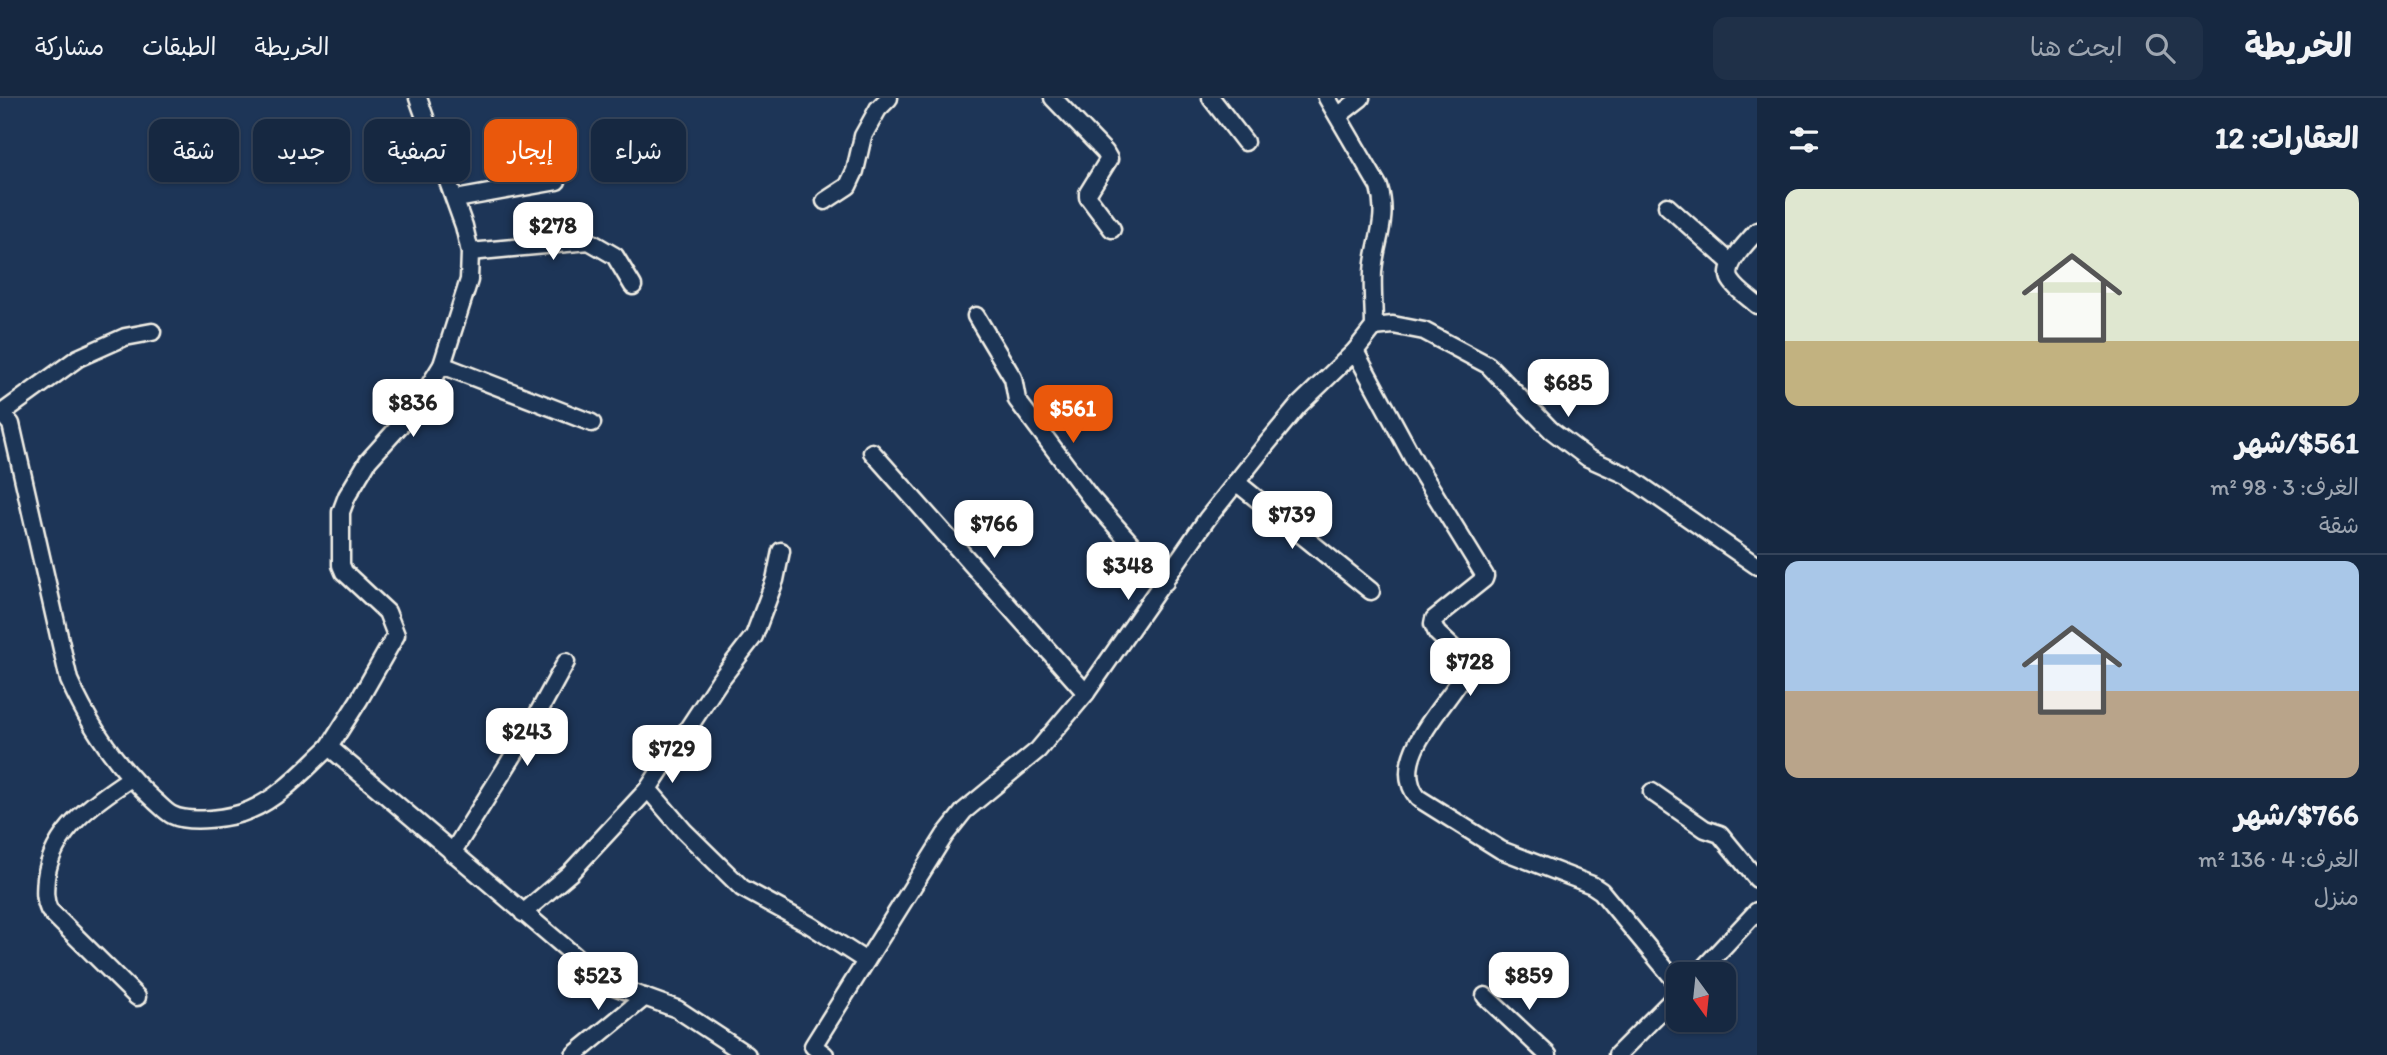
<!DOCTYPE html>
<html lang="ar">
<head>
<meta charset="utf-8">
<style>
  :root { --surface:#162841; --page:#1f3048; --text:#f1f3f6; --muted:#9ea6b1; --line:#35445a; --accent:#ea580c }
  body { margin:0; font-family:Itim,"Playpen Sans Arabic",sans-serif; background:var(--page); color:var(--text); direction:rtl; height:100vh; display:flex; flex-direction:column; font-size:26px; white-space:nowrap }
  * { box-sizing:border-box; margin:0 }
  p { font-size:23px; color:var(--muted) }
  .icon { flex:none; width:38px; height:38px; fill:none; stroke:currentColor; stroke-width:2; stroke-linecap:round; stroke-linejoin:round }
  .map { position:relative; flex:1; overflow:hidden; direction:ltr }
  .side { display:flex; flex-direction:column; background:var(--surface); width:630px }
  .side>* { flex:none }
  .banner { position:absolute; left:21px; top:21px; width:665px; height:63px; direction:rtl; display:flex; gap:14px }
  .needle { width:46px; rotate:165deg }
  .tools { position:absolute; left:1666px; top:864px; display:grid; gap:14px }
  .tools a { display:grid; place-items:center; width:70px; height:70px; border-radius:14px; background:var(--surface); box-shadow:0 2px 5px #0004,0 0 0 2px var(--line); font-size:35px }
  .price { position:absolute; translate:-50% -60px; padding:0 16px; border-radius:14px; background:#fff; color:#222; font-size:23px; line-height:46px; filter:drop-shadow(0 2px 4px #0008) }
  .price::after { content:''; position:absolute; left:50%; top:42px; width:21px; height:16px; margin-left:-10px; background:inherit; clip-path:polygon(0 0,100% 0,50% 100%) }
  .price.active { background:var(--accent); color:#fff }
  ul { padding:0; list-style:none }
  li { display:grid; align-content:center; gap:14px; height:371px; padding:0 28px }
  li+li { border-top:2px solid var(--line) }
  li span { display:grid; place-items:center; height:217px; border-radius:14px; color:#555 }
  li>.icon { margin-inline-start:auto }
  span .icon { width:126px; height:126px; fill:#fffc; stroke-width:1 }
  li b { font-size:30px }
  h2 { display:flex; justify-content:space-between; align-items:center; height:84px; padding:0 28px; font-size:30px }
  .pill { padding:0 24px; border-radius:14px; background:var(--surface); box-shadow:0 2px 5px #0004,0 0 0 2px var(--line); font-size:24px; line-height:63px }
  .pill.active { background:var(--accent); color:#fff }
  header { display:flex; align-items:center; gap:42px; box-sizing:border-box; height:98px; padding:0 35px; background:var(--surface); border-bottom:2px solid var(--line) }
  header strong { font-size:33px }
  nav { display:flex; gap:38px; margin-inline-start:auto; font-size:24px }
  .search { width:490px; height:63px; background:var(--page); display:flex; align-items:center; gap:18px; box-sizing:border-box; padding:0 24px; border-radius:14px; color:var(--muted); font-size:26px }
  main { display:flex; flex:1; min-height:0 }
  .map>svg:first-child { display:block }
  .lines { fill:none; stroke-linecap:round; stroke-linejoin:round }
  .minor-casing { stroke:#f4f1e8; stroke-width:21 }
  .minor { stroke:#1d3557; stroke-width:16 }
</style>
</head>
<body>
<header>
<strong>الخريطة</strong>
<div class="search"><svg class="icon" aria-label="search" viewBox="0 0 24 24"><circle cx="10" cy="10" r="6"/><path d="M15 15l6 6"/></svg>ابحث هنا</div>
<nav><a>الخريطة</a><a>الطبقات</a><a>مشاركة</a></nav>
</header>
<main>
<section class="side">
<h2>العقارات: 12<svg class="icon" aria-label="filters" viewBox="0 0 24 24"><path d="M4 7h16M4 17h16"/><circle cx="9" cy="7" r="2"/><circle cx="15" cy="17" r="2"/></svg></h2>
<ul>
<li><span style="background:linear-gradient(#dfe7d0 70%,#c2b280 0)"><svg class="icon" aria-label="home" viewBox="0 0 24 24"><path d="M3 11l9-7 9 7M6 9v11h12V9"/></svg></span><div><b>$561/شهر</b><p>الغرف: 3 · 98 m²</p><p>شقة</p></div></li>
<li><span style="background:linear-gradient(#a9c7e8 60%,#b9a48a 0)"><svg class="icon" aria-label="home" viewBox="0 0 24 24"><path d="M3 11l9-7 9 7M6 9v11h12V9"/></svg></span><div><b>$766/شهر</b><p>الغرف: 4 · 136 m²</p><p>منزل</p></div></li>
</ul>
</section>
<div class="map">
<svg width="1757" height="957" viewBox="0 0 1757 957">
  <rect width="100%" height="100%" fill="#1d3557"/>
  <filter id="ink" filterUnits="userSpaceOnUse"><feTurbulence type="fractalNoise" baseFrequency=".0143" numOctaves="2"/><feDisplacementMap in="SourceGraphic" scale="14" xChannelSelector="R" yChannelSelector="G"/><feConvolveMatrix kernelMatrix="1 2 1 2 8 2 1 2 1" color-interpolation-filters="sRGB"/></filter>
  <g filter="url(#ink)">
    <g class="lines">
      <g class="minor-casing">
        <g id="minor">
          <polyline points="1053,0 1105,54 1109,61 1088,95 1088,99 1112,131"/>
          <polyline points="1211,0 1245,44"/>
          <polyline points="1338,18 1361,0"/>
          <polyline points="456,101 557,83"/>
          <polyline points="825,103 848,88 855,73 863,38 878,11 889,0"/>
          <polyline points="1667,108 1731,165"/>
          <path d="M1757,133C1748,144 1720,169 1732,184C1738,193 1749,200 1757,207"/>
          <polyline points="470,154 589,143 615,158 633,188"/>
          <polyline points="976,218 1013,280 1017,302 1090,399 1165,484"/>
          <polyline points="1374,229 1393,227 1424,233 1488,267 1551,332 1588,360 1626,377 1757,468"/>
          <path d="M1355,253L1415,364L1485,478L1484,481L1434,521L1433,526L1437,535L1467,563L1469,568C1452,603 1385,660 1418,700L1501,752L1592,787L1601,793L1678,886"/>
          <polyline points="442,267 592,325"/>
          <path d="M0,314L11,326L69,582C89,627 118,670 155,703C160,707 166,714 172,717C190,726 232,720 250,712C281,699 305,671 329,649L608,886L677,911L747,957"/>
          <polyline points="2,315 78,260 125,239 152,234"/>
          <polyline points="872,354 1086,595"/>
          <polyline points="1236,384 1371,493"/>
          <polyline points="781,453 775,482 754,538 720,582 648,691 684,733 742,790 810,827 866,863"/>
          <polyline points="329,649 359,602 396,537 387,514 344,474 341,467 341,414 347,398 368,363 414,312 442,267 469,182 470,154 464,128 418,0"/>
          <path d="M131,680C94,704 52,733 46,780C45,792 44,801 49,812L137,899"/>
          <polyline points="1652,694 1705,731 1720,736 1757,781"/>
          <polyline points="452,755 525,639 566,564"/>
          <polyline points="523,815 570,775 648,691"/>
          <polyline points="1697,877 1757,813"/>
          <polyline points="1485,898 1548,957"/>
          <polyline points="574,957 645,899"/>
          <path d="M825,957L813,948L945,737L964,713L1038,652L1086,595L1207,421L1265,348L1298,308L1355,253L1374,229C1374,211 1372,192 1373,174C1375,143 1389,122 1379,89L1327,0"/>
          <polyline points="1617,957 1678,896"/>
        </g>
      </g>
      <use href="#minor" class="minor"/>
    </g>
  </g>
</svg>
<div class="tools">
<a><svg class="needle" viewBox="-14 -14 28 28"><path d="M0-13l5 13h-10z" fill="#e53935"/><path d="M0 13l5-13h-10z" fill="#9ea6b1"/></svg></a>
</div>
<b class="price" style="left:553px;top:164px">$278</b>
<b class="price" style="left:1568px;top:321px">$685</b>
<b class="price" style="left:413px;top:341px">$836</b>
<b class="price active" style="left:1073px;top:347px">$561</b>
<b class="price" style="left:1292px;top:453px">$739</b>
<b class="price" style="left:994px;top:462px">$766</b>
<b class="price" style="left:1128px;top:504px">$348</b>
<b class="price" style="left:1470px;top:600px">$728</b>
<b class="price" style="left:527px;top:670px">$243</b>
<b class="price" style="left:672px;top:687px">$729</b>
<b class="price" style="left:598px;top:914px">$523</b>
<b class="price" style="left:1529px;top:914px">$859</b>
<div class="banner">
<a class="pill">شراء</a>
<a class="pill active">إيجار</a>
<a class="pill">تصفية</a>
<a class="pill">جديد</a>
<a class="pill">شقة</a>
</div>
</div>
</main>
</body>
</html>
